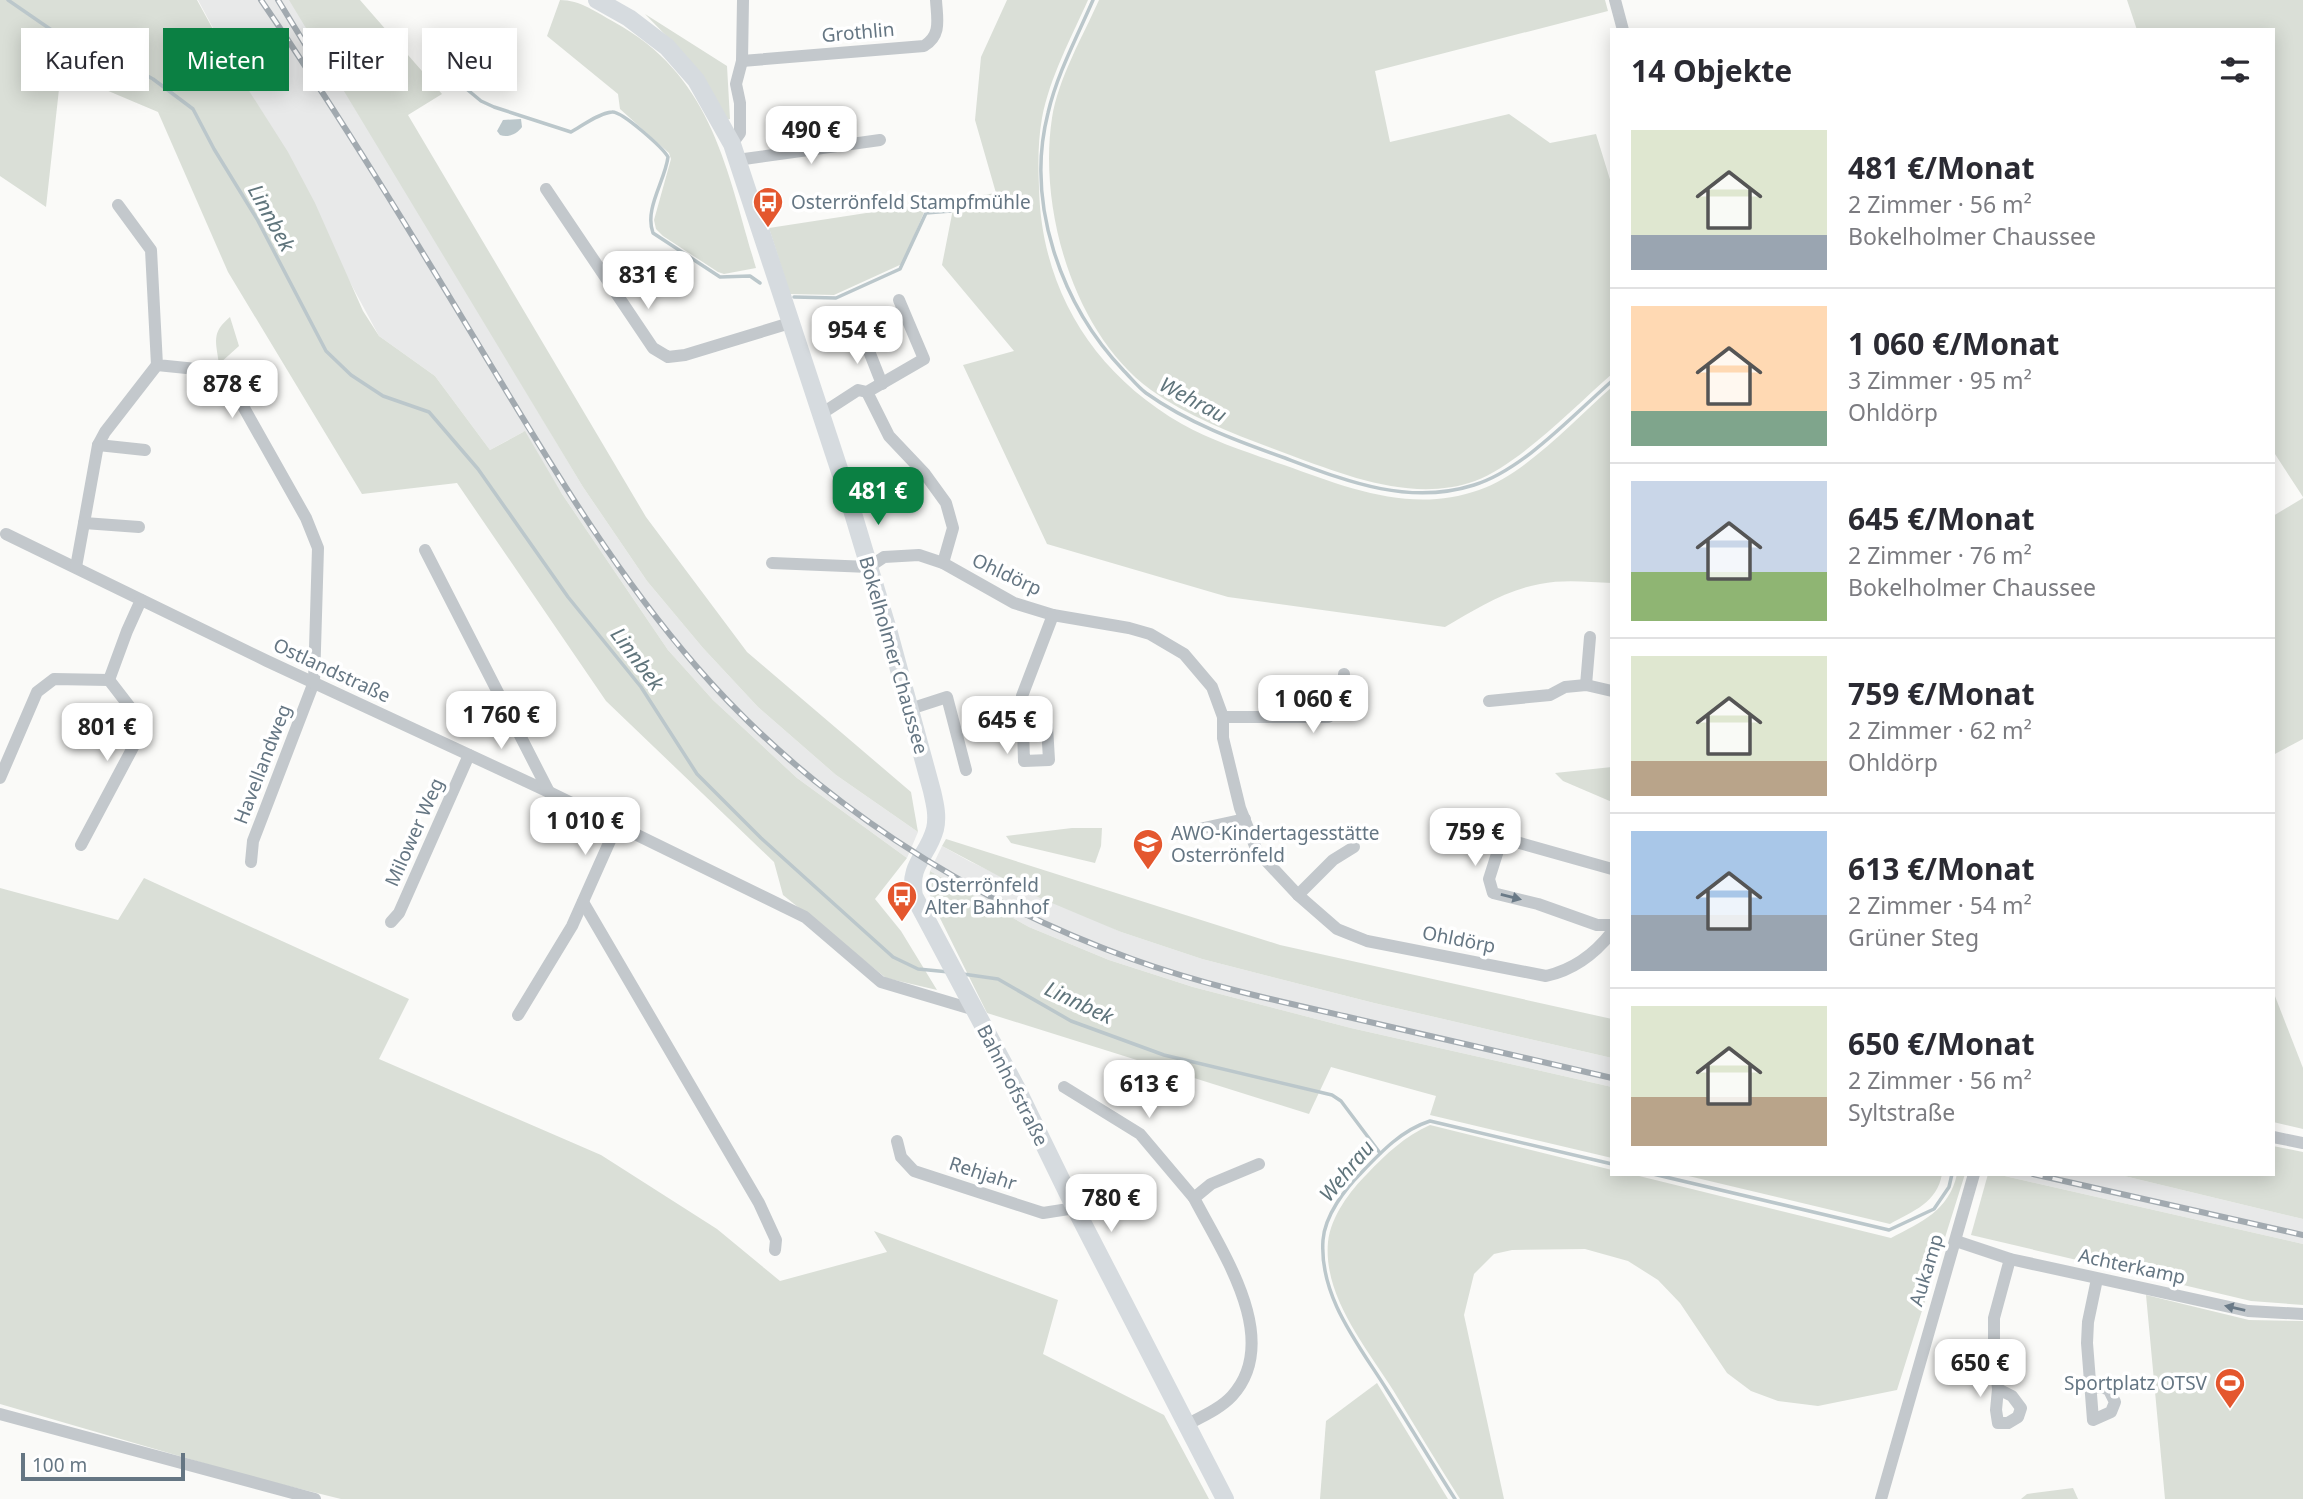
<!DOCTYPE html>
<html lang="de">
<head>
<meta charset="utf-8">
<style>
  :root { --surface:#fff; --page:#f2f2f3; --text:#2b2b33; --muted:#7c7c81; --line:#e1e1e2; --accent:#0b8043 }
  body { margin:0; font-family:"Noto Sans",sans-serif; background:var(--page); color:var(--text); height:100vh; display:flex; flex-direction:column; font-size:26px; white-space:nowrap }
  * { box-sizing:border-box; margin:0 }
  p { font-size:23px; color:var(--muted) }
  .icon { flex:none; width:38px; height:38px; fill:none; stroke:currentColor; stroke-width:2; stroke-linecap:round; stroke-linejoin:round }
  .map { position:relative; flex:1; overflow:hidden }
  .sheet { position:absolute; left:1610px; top:28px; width:665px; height:1148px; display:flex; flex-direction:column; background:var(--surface); border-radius:0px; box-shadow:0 4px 18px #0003 }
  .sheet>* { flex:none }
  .guide { position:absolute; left:21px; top:28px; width:665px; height:63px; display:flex; gap:14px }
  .scale { position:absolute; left:21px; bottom:18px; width:164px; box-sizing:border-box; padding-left:7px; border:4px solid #657683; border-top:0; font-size:19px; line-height:24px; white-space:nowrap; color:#657683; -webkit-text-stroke:5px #fff; paint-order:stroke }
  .price { position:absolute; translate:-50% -60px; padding:0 16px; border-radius:14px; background:#fff; color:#222; font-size:23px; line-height:46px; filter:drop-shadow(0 2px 4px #0008) }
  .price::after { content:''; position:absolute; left:50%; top:42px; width:21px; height:16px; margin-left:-10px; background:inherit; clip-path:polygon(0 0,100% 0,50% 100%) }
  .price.on { background:var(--accent); color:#fff }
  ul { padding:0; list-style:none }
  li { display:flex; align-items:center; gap:21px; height:175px; padding:0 21px }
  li+li { border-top:2px solid var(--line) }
  li span { display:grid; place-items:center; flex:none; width:196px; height:140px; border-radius:0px; color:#555 }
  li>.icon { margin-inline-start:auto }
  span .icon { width:84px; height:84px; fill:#fffc; stroke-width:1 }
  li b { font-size:30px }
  h2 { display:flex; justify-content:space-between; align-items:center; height:84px; padding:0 21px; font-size:30px }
  .tag { padding:0 24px; border-radius:0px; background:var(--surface); box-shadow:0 4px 18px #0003; font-size:24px; line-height:63px }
  .tag.on { background:var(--accent); color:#fff }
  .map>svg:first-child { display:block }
  .built { fill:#e8e9e9 }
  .green { fill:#dadfd7 }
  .water { fill:#bbc7cb }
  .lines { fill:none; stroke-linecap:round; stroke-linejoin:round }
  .stream { stroke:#bbc7cb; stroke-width:3.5 }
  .street { stroke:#c3c8cc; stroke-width:12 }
  .secondary { stroke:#d6dbdf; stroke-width:18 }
  .rail-casing { stroke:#a2aab0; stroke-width:6 }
  .rail { stroke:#fff; stroke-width:3.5; stroke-dasharray:10; stroke-linecap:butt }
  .oneway { fill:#6a7a87 }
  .labels { text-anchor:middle; stroke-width:7; stroke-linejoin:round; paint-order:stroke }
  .street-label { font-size:19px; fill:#657683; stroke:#fff }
  .poi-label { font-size:19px; fill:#657683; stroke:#fff; text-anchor:start }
  .water-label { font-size:21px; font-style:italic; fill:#60757c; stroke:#fff }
</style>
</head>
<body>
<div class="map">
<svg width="2303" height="1499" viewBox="0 0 2303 1499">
  <rect width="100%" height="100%" fill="#fafaf8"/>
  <g class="built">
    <polygon points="198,0 292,0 583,487 647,581 703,648 758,707 836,775 918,832 907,858 797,778 713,700 668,650 562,494 523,432 490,450 435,376 379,336"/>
    <polygon points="942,846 969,861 1121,932 1202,959 1374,1003 1612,1058 1612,1087 1351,1028 1193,987 1109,960 1029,927 930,871"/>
    <polygon points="1996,1174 2116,1174 2303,1219 2303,1244"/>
  </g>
  <g class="green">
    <polygon points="0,0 197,0 232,64 288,152 315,203 363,311 379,336 435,376 490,450 525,431 562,494 668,650 713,700 797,778 907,858 875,899 901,931 937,990 886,978 783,895 774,862 606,701 457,483 362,494 228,272 158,112 61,71 46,207 0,176"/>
    <polygon points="289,0 360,0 442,94 408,115 646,517 747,652 911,792 918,832 836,775 758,707 703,648 647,581 583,487"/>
    <path d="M560,0C580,0 596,12 614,22C713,76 726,169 756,268L724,274L718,272L663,236L656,229L654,220L671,159L669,153L620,109L618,94L547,36Z"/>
    <path d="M1007,0H1088C1071,38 1050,77 1042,118C1038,140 1038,164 1039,187C1041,289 1093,373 1182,424C1214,442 1250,453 1284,465C1348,488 1412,514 1479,490C1527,473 1573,421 1612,387V583C1588,582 1564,579 1540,584C1506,590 1474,610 1445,627L1228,597L1047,544L963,365L1014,351L942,265L953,209L925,210L902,264L834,295L790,294L769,228L996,193L975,120L981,57Z"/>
    <path d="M1099,0H1605L1608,11L1375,71L1390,142L1509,114L1550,143L1596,134L1612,186V374C1574,407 1521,463 1475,481C1414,503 1347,476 1290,455C1242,437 1193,420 1151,390C1074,334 1038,209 1052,118C1058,79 1083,36 1099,0Z"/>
    <polygon points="2127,0 2303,0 2303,497 2273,451 2273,30 2137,30"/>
    <polygon points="645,14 727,66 730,119 726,120 687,57"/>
    <path d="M230,317L239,346L219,364C216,341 211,333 230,317Z"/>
    <polygon points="2303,498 2303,739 2273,755 2273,516"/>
    <polygon points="1612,767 1612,802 1563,781 1555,773"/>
    <polygon points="1072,828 1102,828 1101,846 1095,863 1011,843 1006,836"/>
    <polygon points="946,839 1280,945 1612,1019 1612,1058 1374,1003 1202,959 1121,932 1040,898 942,846"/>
    <polygon points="930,871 1029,927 1109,960 1193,987 1351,1028 1612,1087 1612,1158 1430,1115 1436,1096 1331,1067 1309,1114 987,1013 932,902 928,887"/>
    <polygon points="144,878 409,999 379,1059 601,1155 717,1229 780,1281 887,1252 874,1231 1058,1300 1043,1354 1164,1415 1209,1499 341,1499 248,1476 0,1404 0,888 118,920"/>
    <polygon points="2273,991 2303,1068 2303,1129 2273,1122"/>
    <path d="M1430,1125L1612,1170V1174H1631L1891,1238C1921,1222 1949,1211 1957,1174H1965L1897,1390L1818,1406L1778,1401L1751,1391L1727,1373L1680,1303L1658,1280L1628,1261L1585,1249L1512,1250L1494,1254L1474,1274L1464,1315L1504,1499H1460C1437,1463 1415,1426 1393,1390C1366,1347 1323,1296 1328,1242C1331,1216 1350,1191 1367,1174C1386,1154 1405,1136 1430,1125Z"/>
    <polygon points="2273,1146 2303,1152 2303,1219 2116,1174 2273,1174"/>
    <path d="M1680,1174H1942C1937,1203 1913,1211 1890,1224Z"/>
    <polygon points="1988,1174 1996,1174 2303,1244 2303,1305 2251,1301 1971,1235"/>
    <polygon points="2146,1295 2249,1320 2303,1321 2303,1499 2165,1499"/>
    <polygon points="1377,1383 1448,1499 1320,1499 1326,1421"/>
    <polygon points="2073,1488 2078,1499 2021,1499 2027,1494"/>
  </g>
  <path class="water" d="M521,119L522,127C517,134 508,138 500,135L497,131L503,120Z"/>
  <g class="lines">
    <g class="stream">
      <polyline points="8,0 53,31 103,51 153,79 193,109 214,149 257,219 326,351 351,375 383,396 429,412 478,469 568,597 641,687 697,774 761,838 893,957 918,969 949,972"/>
      <path d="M1093,0C1077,37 1057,74 1048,113C1025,203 1061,305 1124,371C1131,378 1138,387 1146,393C1188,423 1237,441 1285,458C1346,481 1408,506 1474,485C1523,470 1573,415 1612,381"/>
      <path d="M451,76L481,101L494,107L571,132C582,126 599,113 612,112C622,111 663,148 668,157C665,181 644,209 653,233L720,277L750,276L760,283"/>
      <polyline points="794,297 836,298 900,269 926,213 951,211"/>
      <polyline points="963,974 998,979 1071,1021 1164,1055 1332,1095 1341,1101 1380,1153"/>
      <polyline points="1653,1174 1889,1230 1934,1209 1949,1187 1952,1174"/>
      <path d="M1455,1499C1432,1463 1410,1426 1387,1390C1359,1345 1319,1297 1323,1240C1325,1215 1345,1189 1362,1172C1382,1151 1402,1130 1430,1121L1612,1164"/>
    </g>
    <g class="street">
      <polyline points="1615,0 1623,30"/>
      <path d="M742,61L924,46C942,35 937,19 936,0"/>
      <polyline points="732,144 740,133 740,103 736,84 742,61 743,0"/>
      <polyline points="737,160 880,140"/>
      <polyline points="546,189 653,348 668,357 685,355 790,323"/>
      <polyline points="118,205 151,250 157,365 216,371 239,399 306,518 318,548 314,682 253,841 251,862"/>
      <polyline points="863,336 882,384"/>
      <polyline points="867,392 889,436 925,474 946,503 953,528 943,563"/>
      <polyline points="821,414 858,390 867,392 924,359 899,300"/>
      <polyline points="98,445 84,523 139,527"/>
      <polyline points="145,450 98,445 105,432 157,365"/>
      <polyline points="6,534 267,661 549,792 805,917 881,982 975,1010"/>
      <polyline points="425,550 549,792"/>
      <path d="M772,563L869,567L884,557L919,555L943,563L1014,603L1053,615L1129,628L1150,634L1184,654L1212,687L1223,717V738L1240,808L1257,851L1298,895L1337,929L1367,941L1546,976C1573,970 1594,955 1612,932"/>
      <polyline points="76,567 84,523"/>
      <polyline points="1586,685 1590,637"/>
      <polyline points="1489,701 1550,695 1565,687 1586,685 1612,691"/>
      <polyline points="910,709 947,697 966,770"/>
      <polyline points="1223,717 1328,717 1342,707 1344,674"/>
      <polyline points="1021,726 1047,726 1049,760 1024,761 1022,696 1053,615"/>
      <polyline points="0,778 37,692 54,679 109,680 127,631 141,600"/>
      <polyline points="1176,834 1245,819"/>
      <polyline points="81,845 139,736 136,715 109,680"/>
      <polyline points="1612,869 1502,838 1489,879 1493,893 1538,904 1597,925 1612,925"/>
      <polyline points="1298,895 1333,860 1354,847"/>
      <polyline points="583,902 759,1203 776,1240 775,1250"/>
      <polyline points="391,922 399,913 469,755"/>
      <polyline points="518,1015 572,926 617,825"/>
      <polyline points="1064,1087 1140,1134 1194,1198"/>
      <polyline points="2273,1137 2303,1143"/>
      <polyline points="897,1141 901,1157 914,1171 1043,1213 1075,1208"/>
      <polyline points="1956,1241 2010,1259 2248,1311 2303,1314"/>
      <polyline points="2090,1388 2102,1387 2109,1390 2115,1402 2111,1412 2093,1420 2087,1343 2088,1322 2097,1279"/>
      <polyline points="1998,1389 2012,1396 2021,1408 2018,1417 2008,1423 1998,1423 1996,1410 1998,1389 1994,1351 1994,1318 2010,1259"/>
      <polyline points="0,1414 315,1499"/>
      <path d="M1186,1425C1201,1417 1220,1409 1232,1396C1283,1340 1222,1252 1194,1198L1211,1184L1259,1164"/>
      <polyline points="1881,1499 1974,1174"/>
    </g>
    <path class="secondary" d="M597,0L629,18L667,47L696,80L732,144L846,490L889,633L932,791C935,804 938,816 935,829C928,856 908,864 914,896L1017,1089L1075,1208L1225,1499"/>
    <g class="rail-casing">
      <g id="rail">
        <path d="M261,0C342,119 416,241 490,364C553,468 616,574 696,666C811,799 968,900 1132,959C1201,984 1273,1000 1344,1016C1433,1037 1523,1057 1612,1078"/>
        <polyline points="278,0 314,59"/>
        <polyline points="2033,1174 2303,1235"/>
      </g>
    </g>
    <use href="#rail" class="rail"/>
  </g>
  <defs><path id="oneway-solid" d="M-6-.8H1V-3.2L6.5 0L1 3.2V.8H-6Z" transform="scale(1.75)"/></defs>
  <g class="oneway">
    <use href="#oneway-solid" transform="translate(1511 897) rotate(14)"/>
    <use href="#oneway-solid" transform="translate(2235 1308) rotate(-167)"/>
  </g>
  <defs>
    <g id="bus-pin" transform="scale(1.575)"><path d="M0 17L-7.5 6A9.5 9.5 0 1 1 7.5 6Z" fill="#e4572e" stroke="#fff"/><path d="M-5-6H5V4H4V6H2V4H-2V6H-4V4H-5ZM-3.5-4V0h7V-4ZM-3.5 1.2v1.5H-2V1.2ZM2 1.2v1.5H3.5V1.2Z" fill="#fff"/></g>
    <g id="school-pin" transform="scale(1.575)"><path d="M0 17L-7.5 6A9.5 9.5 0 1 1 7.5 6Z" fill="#e4572e" stroke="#fff"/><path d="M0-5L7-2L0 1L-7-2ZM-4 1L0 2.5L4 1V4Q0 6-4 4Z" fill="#fff"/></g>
    <g id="stadium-pin" transform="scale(1.575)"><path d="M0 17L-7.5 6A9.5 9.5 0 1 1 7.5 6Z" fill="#e4572e" stroke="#fff"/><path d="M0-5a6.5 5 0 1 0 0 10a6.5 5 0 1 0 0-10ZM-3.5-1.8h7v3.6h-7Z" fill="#fff"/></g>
  </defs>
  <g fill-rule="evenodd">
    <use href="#bus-pin" x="768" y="202"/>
    <use href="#school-pin" x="1148" y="844"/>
    <use href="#bus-pin" x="902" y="896"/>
    <use href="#stadium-pin" x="2230" y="1383"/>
  </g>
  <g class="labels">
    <g class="street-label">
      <text transform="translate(858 32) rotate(-5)" y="7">Grothlin</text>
      <text transform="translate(1007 574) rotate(25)" y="7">Ohldörp</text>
      <text transform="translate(894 655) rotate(74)" y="7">Bokelholmer Chaussee</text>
      <text transform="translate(332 670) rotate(25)" y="7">Ostlandstraße</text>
      <text transform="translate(262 764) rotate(-69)" y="7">Havellandweg</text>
      <text transform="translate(414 832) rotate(-66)" y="7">Milower Weg</text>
      <text transform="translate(1459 939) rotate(11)" y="7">Ohldörp</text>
      <text transform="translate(1013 1085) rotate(63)" y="7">Bahnhofstraße</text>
      <text transform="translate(983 1173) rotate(18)" y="7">Rehjahr</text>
      <text transform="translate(2132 1266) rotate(12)" y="7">Achterkamp</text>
      <text transform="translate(1926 1270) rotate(-73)" y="7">Aukamp</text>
    </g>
    <g class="poi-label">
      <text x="791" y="209">Osterrönfeld Stampfmühle</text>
      <text x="1171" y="840">AWO-Kindertagesstätte<tspan x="1171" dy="22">Osterrönfeld</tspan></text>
      <text x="925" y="892">Osterrönfeld<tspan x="925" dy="22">Alter Bahnhof</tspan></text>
      <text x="2207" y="1390" text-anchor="end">Sportplatz OTSV</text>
    </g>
    <g class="water-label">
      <text transform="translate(271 218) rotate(61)" y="7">Linnbek</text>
      <text transform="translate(1193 400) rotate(28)" y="7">Wehrau</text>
      <text transform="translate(637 659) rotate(53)" y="7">Linnbek</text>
      <text transform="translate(1079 1003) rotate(25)" y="7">Linnbek</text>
      <text transform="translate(1347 1171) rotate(-50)" y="7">Wehrau</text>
    </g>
  </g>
</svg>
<div class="scale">100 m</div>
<b class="price" style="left:811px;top:166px">490 €</b>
<b class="price" style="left:648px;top:311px">831 €</b>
<b class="price" style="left:857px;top:366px">954 €</b>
<b class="price" style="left:232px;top:420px">878 €</b>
<b class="price on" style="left:878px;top:527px">481 €</b>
<b class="price" style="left:1313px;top:735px">1 060 €</b>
<b class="price" style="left:501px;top:751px">1 760 €</b>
<b class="price" style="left:1007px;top:756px">645 €</b>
<b class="price" style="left:107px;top:763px">801 €</b>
<b class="price" style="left:585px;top:857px">1 010 €</b>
<b class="price" style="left:1475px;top:868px">759 €</b>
<b class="price" style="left:1149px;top:1120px">613 €</b>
<b class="price" style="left:1111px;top:1234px">780 €</b>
<b class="price" style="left:1980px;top:1399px">650 €</b>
<div class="guide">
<a class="tag">Kaufen</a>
<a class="tag on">Mieten</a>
<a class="tag">Filter</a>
<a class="tag">Neu</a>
</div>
<section class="sheet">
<h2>14 Objekte<svg class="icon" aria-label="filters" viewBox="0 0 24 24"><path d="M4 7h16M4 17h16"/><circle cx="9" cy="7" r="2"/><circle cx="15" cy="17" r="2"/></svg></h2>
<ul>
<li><span style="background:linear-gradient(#dfe7d0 75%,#9aa5b1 0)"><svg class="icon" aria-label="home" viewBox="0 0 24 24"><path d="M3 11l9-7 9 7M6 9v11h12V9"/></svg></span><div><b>481 €/Monat</b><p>2 Zimmer · 56 m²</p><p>Bokelholmer Chaussee</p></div></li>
<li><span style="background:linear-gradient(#ffd9b3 75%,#7fa58c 0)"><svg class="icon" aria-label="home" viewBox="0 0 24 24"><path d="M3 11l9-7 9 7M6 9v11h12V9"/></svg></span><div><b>1 060 €/Monat</b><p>3 Zimmer · 95 m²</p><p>Ohldörp</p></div></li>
<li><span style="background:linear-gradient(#c9d6e8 65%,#8fb573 0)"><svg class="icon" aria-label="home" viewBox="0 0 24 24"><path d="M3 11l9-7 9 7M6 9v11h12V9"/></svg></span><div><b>645 €/Monat</b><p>2 Zimmer · 76 m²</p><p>Bokelholmer Chaussee</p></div></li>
<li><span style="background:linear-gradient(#dfe7d0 75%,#b9a48a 0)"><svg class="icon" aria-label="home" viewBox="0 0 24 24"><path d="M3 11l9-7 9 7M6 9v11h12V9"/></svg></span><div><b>759 €/Monat</b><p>2 Zimmer · 62 m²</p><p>Ohldörp</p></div></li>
<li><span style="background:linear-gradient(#a9c7e8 60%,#9aa5b1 0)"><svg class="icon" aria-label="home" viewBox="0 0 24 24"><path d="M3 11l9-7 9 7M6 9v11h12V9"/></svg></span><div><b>613 €/Monat</b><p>2 Zimmer · 54 m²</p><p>Grüner Steg</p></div></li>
<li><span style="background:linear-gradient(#dfe7d0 65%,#b9a48a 0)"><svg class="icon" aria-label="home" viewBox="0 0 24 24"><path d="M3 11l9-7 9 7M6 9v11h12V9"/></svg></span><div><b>650 €/Monat</b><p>2 Zimmer · 56 m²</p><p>Syltstraße</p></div></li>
</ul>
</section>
</div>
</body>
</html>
